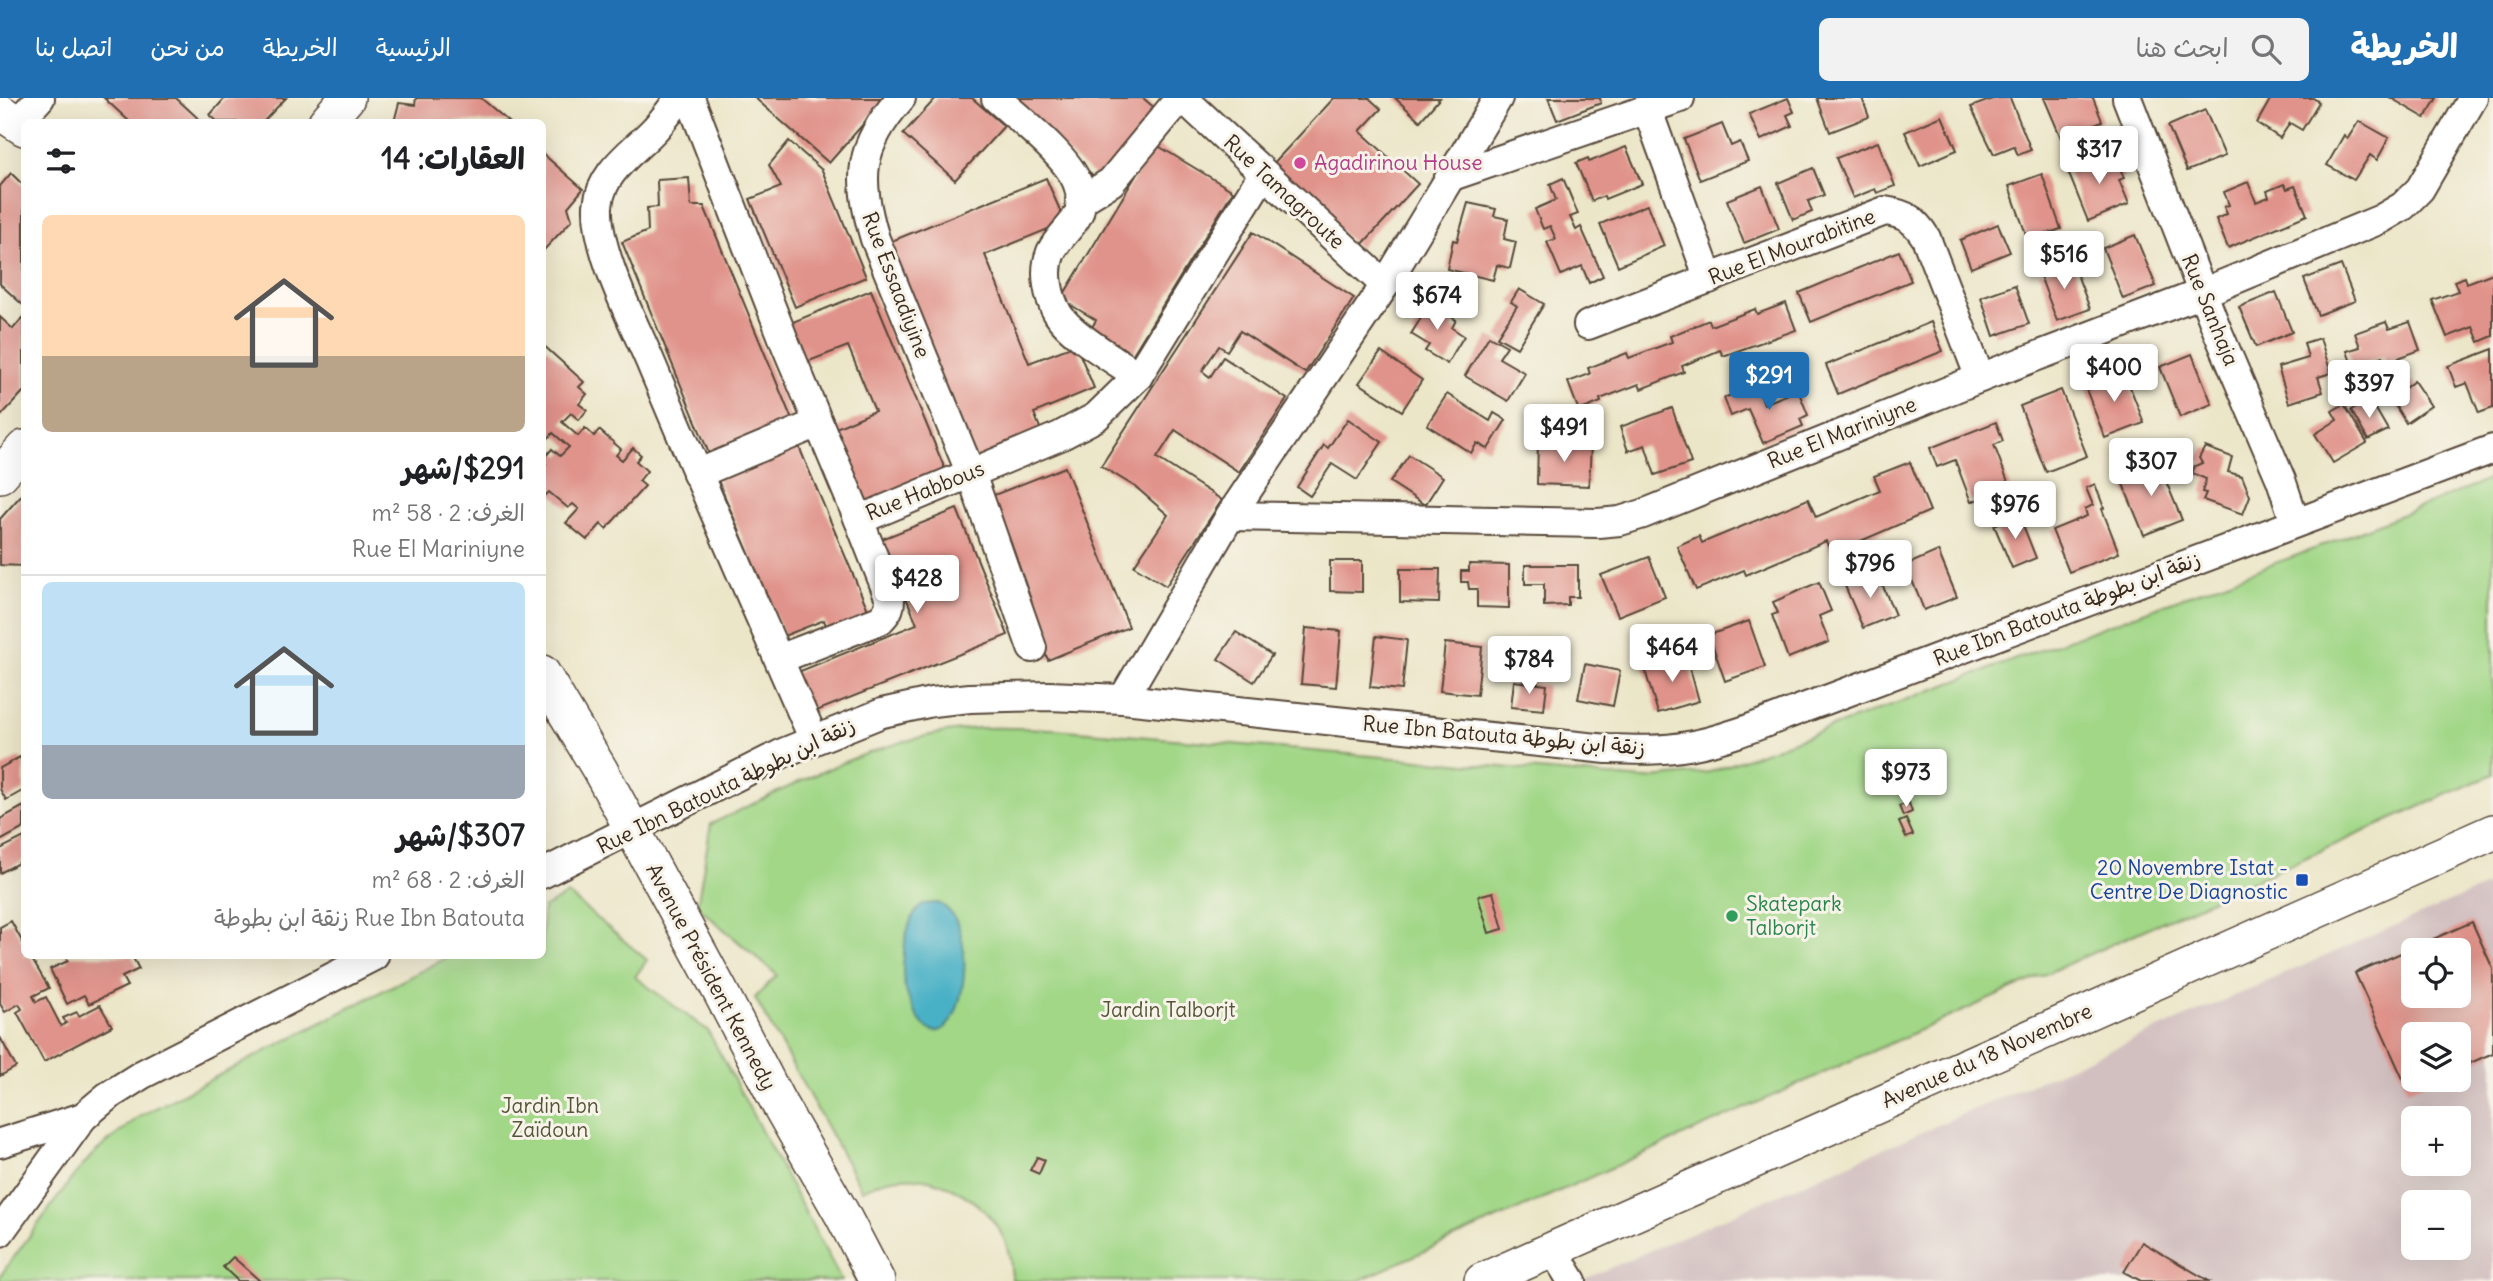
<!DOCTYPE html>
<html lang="ar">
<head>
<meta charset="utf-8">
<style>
  :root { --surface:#fff; --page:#f2f2f2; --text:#202124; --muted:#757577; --line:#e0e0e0; --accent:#1f6fb2 }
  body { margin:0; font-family:Delius,"Playpen Sans Arabic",sans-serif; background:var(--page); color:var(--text); direction:rtl; height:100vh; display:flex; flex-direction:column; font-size:26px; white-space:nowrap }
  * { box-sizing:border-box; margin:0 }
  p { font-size:23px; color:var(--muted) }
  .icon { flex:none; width:38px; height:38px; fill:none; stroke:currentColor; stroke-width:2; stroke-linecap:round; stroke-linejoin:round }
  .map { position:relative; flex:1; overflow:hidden; direction:ltr }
  .details { position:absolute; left:21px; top:21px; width:525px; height:840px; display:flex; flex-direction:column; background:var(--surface); border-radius:10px; box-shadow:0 7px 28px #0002; direction:rtl }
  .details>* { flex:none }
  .fabs { position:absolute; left:2401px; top:840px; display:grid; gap:14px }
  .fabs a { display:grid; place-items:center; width:70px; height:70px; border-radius:10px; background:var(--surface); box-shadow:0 7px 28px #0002; font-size:35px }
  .price { position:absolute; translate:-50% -60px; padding:0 16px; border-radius:7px; background:#fff; color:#222; font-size:23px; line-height:46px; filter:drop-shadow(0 2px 4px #0008) }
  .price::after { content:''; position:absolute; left:50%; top:42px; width:21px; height:16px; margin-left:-10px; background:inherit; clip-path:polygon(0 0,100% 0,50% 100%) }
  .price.current { background:var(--accent); color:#fff }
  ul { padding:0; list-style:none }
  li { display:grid; align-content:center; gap:14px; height:371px; padding:0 21px }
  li+li { border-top:2px solid var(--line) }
  li span { display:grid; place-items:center; height:217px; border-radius:10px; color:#555 }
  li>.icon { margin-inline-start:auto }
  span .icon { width:126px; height:126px; fill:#fffc; stroke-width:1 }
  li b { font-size:30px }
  h2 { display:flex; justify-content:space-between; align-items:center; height:84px; padding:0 21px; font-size:30px }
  header { display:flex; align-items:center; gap:42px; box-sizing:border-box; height:98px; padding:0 35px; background:var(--accent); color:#fff }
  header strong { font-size:33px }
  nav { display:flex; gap:38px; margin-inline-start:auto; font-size:24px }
  .search { width:490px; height:63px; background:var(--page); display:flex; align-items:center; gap:18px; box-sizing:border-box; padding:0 24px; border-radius:10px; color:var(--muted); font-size:26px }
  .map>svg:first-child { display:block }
  .industrial { fill:#d2bfc0; fill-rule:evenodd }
  .green { fill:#a1d787; stroke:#6e8052; stroke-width:2 }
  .water { fill:#48b1c6; stroke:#426e72; stroke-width:2 }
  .building { fill:#e0938a; fill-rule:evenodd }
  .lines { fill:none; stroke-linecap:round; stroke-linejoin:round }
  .minor-casing { stroke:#564638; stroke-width:32 }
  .tertiary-casing { stroke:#564638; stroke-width:38 }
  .minor { stroke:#fff; stroke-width:28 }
  .tertiary { stroke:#fff; stroke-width:35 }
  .hotel-dot { fill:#d1479c; stroke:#f7f3e8; stroke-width:2.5 }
  .transit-dot { fill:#1a4fb4; stroke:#f7f3e8; stroke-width:2.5 }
  .leisure-dot { fill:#2e9e5b; stroke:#f7f3e8; stroke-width:2.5 }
  .labels { text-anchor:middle; stroke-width:6; stroke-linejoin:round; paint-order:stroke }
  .hotel-label { font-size:21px; fill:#b23c85; stroke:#f7f3e8; text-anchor:start }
  .street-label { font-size:21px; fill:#3b2a1e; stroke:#f7f3e8 }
  .transit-label { font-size:21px; fill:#164399; stroke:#f7f3e8; text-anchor:end }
  .leisure-label { font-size:21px; fill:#27864d; stroke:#f7f3e8; text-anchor:start }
  .park-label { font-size:21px; fill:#545538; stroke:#f7f3e8 }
</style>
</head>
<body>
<header>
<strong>الخريطة</strong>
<div class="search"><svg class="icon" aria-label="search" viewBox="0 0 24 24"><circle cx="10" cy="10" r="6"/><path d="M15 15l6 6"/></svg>ابحث هنا</div>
<nav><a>الرئيسية</a><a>الخريطة</a><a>من نحن</a><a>اتصل بنا</a></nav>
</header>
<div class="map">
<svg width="2493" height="1183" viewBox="0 0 2493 1183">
  <rect width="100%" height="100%" fill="#f7f3e8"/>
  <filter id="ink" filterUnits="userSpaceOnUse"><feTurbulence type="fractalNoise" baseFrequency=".0143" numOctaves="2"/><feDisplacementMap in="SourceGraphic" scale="14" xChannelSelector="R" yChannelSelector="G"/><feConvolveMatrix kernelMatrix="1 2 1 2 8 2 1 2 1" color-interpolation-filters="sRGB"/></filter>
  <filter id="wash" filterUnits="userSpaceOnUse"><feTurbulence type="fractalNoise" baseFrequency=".00686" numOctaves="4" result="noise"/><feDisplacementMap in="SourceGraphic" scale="28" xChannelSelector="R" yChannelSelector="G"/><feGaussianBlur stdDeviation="1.57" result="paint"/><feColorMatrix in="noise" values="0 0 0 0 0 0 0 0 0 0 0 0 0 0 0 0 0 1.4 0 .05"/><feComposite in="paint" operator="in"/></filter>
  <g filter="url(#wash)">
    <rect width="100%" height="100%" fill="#ece6c9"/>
    <path class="industrial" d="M2493,785V1183H1580ZM2413,852H2459V898H2413ZM2413,936H2459V982H2413ZM2413,1020H2459V1066H2413ZM2413,1104H2459V1150H2413Z"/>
    <g class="green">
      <path d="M2493,380V676L1358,1183H1012C1011,1170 1011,1158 1006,1146C990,1102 932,1070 887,1082C878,1084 870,1089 862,1092L755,900L777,877L697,808L711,726C794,687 875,641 968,631C996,628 1025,631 1054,631L1643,681L1710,674L2330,445Z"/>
      <polygon points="568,796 647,862 635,879 708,933 842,1183 0,1183 0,1178 73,1079 93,1056 140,1018 450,858 542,858 543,810"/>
    </g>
    <path class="water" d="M938,805C989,827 957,977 919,921C910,907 902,887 903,870C904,848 905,821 923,806Z"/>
    <g id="blocks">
      <g class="building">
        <polygon points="104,0 176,0 202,24 130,24"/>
        <polygon points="225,0 286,0 263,24 218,24 210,17"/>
        <polygon points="416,0 481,0 509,24 394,24 399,5 415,7"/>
        <polygon points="755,0 886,0 829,65"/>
        <polygon points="936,0 972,0 1004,28 955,82 903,36"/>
        <polygon points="1005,0 1143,0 1164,18 1103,86"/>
        <polygon points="1334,0 1369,0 1381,11 1360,33 1418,86 1359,150 1270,69"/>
        <polygon points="1395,0 1440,0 1420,23"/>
        <polygon points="1548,0 1600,0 1601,5 1557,22"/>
        <polygon points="1788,0 1794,14 1787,17 1792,28 1761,42 1749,16"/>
        <polygon points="1817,0 1862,0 1869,19 1830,34"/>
        <polygon points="1995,0 2010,0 2031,52 2018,57 2014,48 1994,56 1971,9"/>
        <polygon points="2044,0 2093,0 2102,23 2061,40"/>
        <polygon points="2271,0 2313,0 2319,4 2302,32 2290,25 2280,40 2257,25"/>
        <polygon points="2391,0 2437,0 2425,20"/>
        <polygon points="2205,12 2225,58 2187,73 2168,28"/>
        <polygon points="1942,18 1957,52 1920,68 1905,34"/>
        <polygon points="2359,23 2389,40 2377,62 2370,57 2354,82 2327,67 2344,37 2348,40"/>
        <polygon points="1722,26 1731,48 1740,44 1748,63 1700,82 1684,41"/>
        <polygon points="789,43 822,72 866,179 795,209 750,101 781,89 769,67"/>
        <polygon points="1878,44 1895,88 1877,95 1875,91 1853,100 1836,60"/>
        <polygon points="1155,46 1233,93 1128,264 1087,239 1096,222 1061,201"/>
        <polygon points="1626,49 1642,86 1605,101 1604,98 1592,103 1576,65 1588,60 1589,64"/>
        <polygon points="2113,53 2124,80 2119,82 2129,106 2088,123 2067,71"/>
        <polygon points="542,55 583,91 568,109 572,122 542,154"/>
        <polygon points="1813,70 1824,97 1808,103 1812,114 1793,122 1778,85"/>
        <polygon points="11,75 24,88 24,208 0,186 0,88"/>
        <polygon points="2042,76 2061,131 2028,142 2009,88"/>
        <polygon points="689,80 691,108 704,108 795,329 712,363 622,144 648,133 647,110 658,109 657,82"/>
        <polygon points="1046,80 1065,124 985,157 1029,265 1076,247 1094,290 1034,315 1042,335 972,364 882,147"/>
        <polygon points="1563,80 1578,116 1570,119 1576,132 1581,129 1603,178 1589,185 1582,168 1561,177 1547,144 1556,141 1550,128 1543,131 1535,111 1556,102 1550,86"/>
        <polygon points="2248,84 2256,104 2269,99 2267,93 2284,86 2287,91 2295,88 2307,117 2228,150 2216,121 2227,116 2224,109 2229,107 2224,94"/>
        <polygon points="1762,88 1779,131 1744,145 1727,102"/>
        <polygon points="1468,105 1496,111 1494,118 1508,121 1504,141 1516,144 1510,170 1497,167 1493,182 1447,171 1453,142 1457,143"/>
        <polygon points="1647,107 1664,148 1618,168 1600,126"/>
        <polygon points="1998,126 2010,154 1971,170 1960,142"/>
        <polygon points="1253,134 1354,200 1305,275 1240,233 1227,253 1219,248 1202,273 1210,279 1223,259 1287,301 1239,374 1175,332 1157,360 1222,402 1166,488 1134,468 1168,417 1137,390 1101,368"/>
        <polygon points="2135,137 2156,188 2123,201 2103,150"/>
        <polygon points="1899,153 1911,183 1811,224 1799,195"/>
        <polygon points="2072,163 2090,211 2057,223 2039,175"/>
        <polygon points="2341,167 2355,203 2318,217 2304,181"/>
        <polygon points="2493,175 2493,238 2479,244 2473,229 2447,239 2432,202 2458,193 2454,183 2465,179 2467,185"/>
        <polygon points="2015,187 2029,226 1994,238 1981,199"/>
        <polygon points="1519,191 1544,206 1517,250 1497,239 1517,208 1511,204"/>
        <polygon points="871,192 947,376 862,412 829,333 875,313 848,248 804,265 788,226"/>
        <polygon points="2276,194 2292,234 2256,249 2239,209"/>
        <polygon points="1423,202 1456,222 1452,230 1464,238 1447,266 1425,253 1429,247 1411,236 1421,220 1415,216"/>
        <polygon points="1786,205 1796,232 1723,258 1720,252 1682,268 1684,274 1641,291 1639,286 1600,301 1601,304 1579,313 1568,284 1590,276 1588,270 1627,255 1629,260 1672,244 1670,238 1709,222 1711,228 1755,211 1757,216"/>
        <polygon points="24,218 24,293 0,319 0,219 13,231"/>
        <polygon points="1931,224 1943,253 1838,296 1826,267"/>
        <polygon points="2386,224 2389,231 2410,224 2420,252 2385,265 2383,258 2353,270 2347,253 2360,249 2355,235"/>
        <polygon points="1489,238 1507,248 1499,260 1525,275 1508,303 1465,278"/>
        <polygon points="2320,240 2331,275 2318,279 2323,294 2289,305 2278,269 2308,260 2304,245"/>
        <polygon points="542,246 584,284 579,289 587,296 579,306 587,312 579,322 571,315 562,324 578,338 585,330 594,338 599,332 621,351 616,357 622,362 633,350 641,357 636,363 647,373 639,383 645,388 606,431 601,426 587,442 566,425 579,411 573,406 568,410 549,394 546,397 542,395 542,370 546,366 542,362 552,351 560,358 569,349 553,335 542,347"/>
        <polygon points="2493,251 2493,310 2479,315 2467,285 2456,289 2448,268"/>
        <polygon points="1381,254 1422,282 1402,313 1359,285"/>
        <polygon points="2192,256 2212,306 2180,319 2160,269"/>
        <polygon points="2123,271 2144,325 2105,340 2084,286"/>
        <polygon points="2414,283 2431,308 2406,325 2391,301"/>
        <polygon points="1756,286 1764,306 1798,292 1808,317 1800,321 1803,328 1763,345 1748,311 1731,318 1724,300"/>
        <polygon points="2061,292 2087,358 2046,374 2020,308"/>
        <polygon points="1447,296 1490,323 1494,315 1506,322 1488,351 1477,345 1471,355 1427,327"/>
        <polygon points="2370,301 2388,332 2368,342 2351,312"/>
        <polygon points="2344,306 2367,345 2333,365 2315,336 2337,322 2332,313"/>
        <polygon points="1672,310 1691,365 1655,377 1645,347 1628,353 1620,329"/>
        <polygon points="1348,321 1382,344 1357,382 1332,366 1310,398 1297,389 1324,347 1328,350"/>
        <polygon points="1996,324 2003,343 1994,347 2010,389 1971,404 1955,362 1937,369 1930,350"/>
        <polygon points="1538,343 1591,346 1589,388 1537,386"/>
        <polygon points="797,344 871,519 829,536 824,522 784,538 716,378"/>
        <polygon points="2205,349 2232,359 2228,374 2242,378 2250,398 2243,416 2203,402 2206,395 2202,394 2206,381 2192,375 2195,368 2202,365 2199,360"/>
        <polygon points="1409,357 1443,379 1425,407 1390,384"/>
        <polygon points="1910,364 1930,413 1831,456 1826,443 1746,477 1744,472 1696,492 1677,448 1699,438 1702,445 1808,401 1816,419 1880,392 1874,378"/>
        <polygon points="2158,364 2182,422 2144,437 2120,379"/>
        <polygon points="1065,369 1129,529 1048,562 984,401"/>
        <polygon points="2095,386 2104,410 2102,411 2119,455 2069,474 2052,432 2087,418 2085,411 2093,407 2086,390"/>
        <polygon points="24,394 24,468 0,467 0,421"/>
        <polygon points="957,411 1008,537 809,616 793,576 917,526 882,441"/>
        <polygon points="2019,417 2036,460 2012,470 1994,427"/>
        <polygon points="1938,453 1957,499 1924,512 1906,467"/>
        <polygon points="1649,459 1665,499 1618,518 1601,477"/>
        <polygon points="1330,463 1362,463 1362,494 1330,493"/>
        <polygon points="1469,466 1509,467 1509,510 1477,509 1477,491 1469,491 1468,484 1461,484 1461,473 1469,473"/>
        <polygon points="1525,467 1578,467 1578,499 1568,499 1568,507 1544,508 1544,486 1525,486"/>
        <polygon points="1400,471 1440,471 1439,505 1400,504"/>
        <polygon points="1877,474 1895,517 1863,530 1845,488"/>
        <polygon points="1819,484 1831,513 1819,518 1829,544 1788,560 1772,517 1778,515 1773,504"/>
        <polygon points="1749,523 1765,569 1725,583 1709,537"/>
        <polygon points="1306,530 1341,533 1336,589 1301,586"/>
        <polygon points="1236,534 1272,557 1254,584 1218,561"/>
        <polygon points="1376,538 1407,542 1402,592 1370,589"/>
        <polygon points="1445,545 1482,549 1477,597 1440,593"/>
        <polygon points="1686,556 1699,603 1658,615 1644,569"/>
        <polygon points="1585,566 1620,573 1613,608 1578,601"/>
        <polygon points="1514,583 1547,587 1544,612 1511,609"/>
        <polygon points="20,659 24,668 24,692 6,702 0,691 0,670"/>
        <polygon points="1909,705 1912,714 1903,718 1899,708"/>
        <polygon points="24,708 24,730 0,743 0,721"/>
        <polygon points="1906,721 1913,737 1906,740 1899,724"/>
        <polygon points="24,739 24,762 0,775 0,751"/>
        <polygon points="1493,794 1503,831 1489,835 1478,798"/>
        <polygon points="11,823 24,847 24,858 30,858 49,890 33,898 36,904 46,899 61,928 66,925 63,920 77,914 79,918 100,907 112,928 44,964 17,914 22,911 19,906 5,914 0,906 0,829"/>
        <path d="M2472,824L2493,871V955L2459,970V936H2413V982H2432L2408,992L2355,875ZM2413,852H2459V898H2413Z"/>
        <polygon points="65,858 132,858 139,871 122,879 127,888 89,906 84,897 67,906 50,871 68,863"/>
        <polygon points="0,939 16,969 0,978"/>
        <polygon points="1037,1059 1045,1062 1039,1076 1030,1072"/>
        <polygon points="2142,1144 2209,1183 2141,1183 2124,1174"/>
        <polygon points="233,1159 260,1183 238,1183 223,1169"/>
      </g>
    </g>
  </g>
  <g filter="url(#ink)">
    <use href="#blocks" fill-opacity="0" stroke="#564638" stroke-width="2"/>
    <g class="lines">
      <g class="minor-casing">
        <g id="minor">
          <path d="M680,0C671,11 663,23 653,33C632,55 601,74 598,108C596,153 632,221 650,263C703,390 759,516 814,642"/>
          <polyline points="690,0 785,245 859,422 1060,338 1096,319 1138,278 1263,76"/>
          <path d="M901,0C858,49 857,80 875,141L971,376L1032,550"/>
          <path d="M996,0C1018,20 1066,57 1077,84C1091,122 1064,127 1051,154C1043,173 1048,199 1058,216C1071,237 1117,263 1138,278"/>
          <polyline points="1183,0 1385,187"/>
          <polyline points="2127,0 2217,232 2281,382 2295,424"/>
          <polyline points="1648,13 1709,181"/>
          <polyline points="17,25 40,0"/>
          <polyline points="1452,78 1680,0"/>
          <polyline points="1080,103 1111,84 1180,0"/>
          <path d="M1588,227L1885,113C1906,116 1915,122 1926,140L1980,280"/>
          <polyline points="697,376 818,325"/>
          <polyline points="1230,418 1598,425 1620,423 1643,416 1980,280 2202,195 2381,121 2403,108 2420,91 2473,0"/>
          <path d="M779,561L880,522C887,515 890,511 890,501L859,422"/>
          <polyline points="1123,601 1230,418 1385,187 1498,0"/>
          <path d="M542,776L785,654L882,615L932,604L970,600L1049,598L1123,601L1607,651C1635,652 1661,653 1688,648C1735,640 1781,617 1826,602L2493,351"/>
          <polyline points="0,1045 83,1019"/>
          <polyline points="0,1134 83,1019 108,998 143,976 374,858"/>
          <polyline points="1553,1152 1572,1183"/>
        </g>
      </g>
      <g class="tertiary-casing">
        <g id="tertiary">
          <polyline points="0,14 24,30"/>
          <polyline points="326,24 347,0"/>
          <polyline points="0,377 24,350"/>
          <polyline points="542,575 600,672 719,891 778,1004 842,1116 877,1183"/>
          <polyline points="1482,1183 2493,734"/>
        </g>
      </g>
      <use href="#minor" class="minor"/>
      <use href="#tertiary" class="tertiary"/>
    </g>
  </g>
  <circle class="hotel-dot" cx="1300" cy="65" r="7"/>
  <rect class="transit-dot" x="2295" y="775" width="14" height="14" rx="3.5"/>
  <circle class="leisure-dot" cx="1732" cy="818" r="7"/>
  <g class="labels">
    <g class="hotel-label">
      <text x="1314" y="72">Agadirinou House</text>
    </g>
    <g class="street-label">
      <text transform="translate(1284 94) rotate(43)" y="7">Rue Tamagroute</text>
      <text transform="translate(1792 149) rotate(-21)" y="7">Rue El Mourabitine</text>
      <text transform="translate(896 187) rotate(69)" y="7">Rue Essaadiyine</text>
      <text transform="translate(2210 212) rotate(68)" y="7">Rue Sanhaja</text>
      <text transform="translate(1842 335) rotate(-22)" y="7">Rue El Mariniyne</text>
      <text transform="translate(925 393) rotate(-22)" y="7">Rue Habbous</text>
      <text transform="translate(2067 511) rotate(-21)" y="7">Rue Ibn Batouta زنقة ابن بطوطة</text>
      <text transform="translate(1504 638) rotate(5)" y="7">Rue Ibn Batouta زنقة ابن بطوطة</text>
      <text transform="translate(726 688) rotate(-26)" y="7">Rue Ibn Batouta زنقة ابن بطوطة</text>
      <text transform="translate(711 879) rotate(62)" y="7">Avenue Président Kennedy</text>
      <text transform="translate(1987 958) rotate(-24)" y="7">Avenue du 18 Novembre</text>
    </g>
    <g class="transit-label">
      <text x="2288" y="777">20 Novembre Istat -<tspan x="2288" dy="24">Centre De Diagnostic</tspan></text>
    </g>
    <g class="leisure-label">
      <text x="1746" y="813">Skatepark<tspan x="1746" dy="24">Talborjt</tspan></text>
    </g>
    <g class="park-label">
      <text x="1168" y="919">Jardin Talborjt</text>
      <text x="550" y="1015">Jardin Ibn<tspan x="550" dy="24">Zaïdoun</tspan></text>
    </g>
  </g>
</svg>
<div class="fabs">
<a><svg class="icon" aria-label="locate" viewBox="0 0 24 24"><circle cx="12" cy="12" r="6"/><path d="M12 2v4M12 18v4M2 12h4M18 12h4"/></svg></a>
<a><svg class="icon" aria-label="layers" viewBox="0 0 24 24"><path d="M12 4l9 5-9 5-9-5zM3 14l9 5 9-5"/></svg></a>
<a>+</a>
<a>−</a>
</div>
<b class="price" style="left:2099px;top:88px">$317</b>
<b class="price" style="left:2064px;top:193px">$516</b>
<b class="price" style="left:1437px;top:234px">$674</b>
<b class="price" style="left:2114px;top:306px">$400</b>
<b class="price current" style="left:1769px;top:314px">$291</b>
<b class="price" style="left:2369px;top:322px">$397</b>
<b class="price" style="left:1564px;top:366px">$491</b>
<b class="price" style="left:2151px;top:400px">$307</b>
<b class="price" style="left:2015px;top:443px">$976</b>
<b class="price" style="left:1870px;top:502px">$796</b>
<b class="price" style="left:917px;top:517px">$428</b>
<b class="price" style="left:1672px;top:586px">$464</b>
<b class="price" style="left:1529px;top:598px">$784</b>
<b class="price" style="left:1906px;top:711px">$973</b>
<section class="details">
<h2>العقارات: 14<svg class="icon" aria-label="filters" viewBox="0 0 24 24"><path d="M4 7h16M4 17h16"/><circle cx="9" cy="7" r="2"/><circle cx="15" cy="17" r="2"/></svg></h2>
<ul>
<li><span style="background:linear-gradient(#ffd9b3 65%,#b9a48a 0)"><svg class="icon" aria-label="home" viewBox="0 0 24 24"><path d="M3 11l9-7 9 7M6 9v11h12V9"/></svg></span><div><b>$291/شهر</b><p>الغرف: 2 · 58 m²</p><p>Rue El Mariniyne</p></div></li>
<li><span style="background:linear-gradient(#bfe0f5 75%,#9aa5b1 0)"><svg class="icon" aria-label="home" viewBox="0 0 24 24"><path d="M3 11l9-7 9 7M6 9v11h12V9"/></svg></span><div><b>$307/شهر</b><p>الغرف: 2 · 68 m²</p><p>Rue Ibn Batouta زنقة ابن بطوطة</p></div></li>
</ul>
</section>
</div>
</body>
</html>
